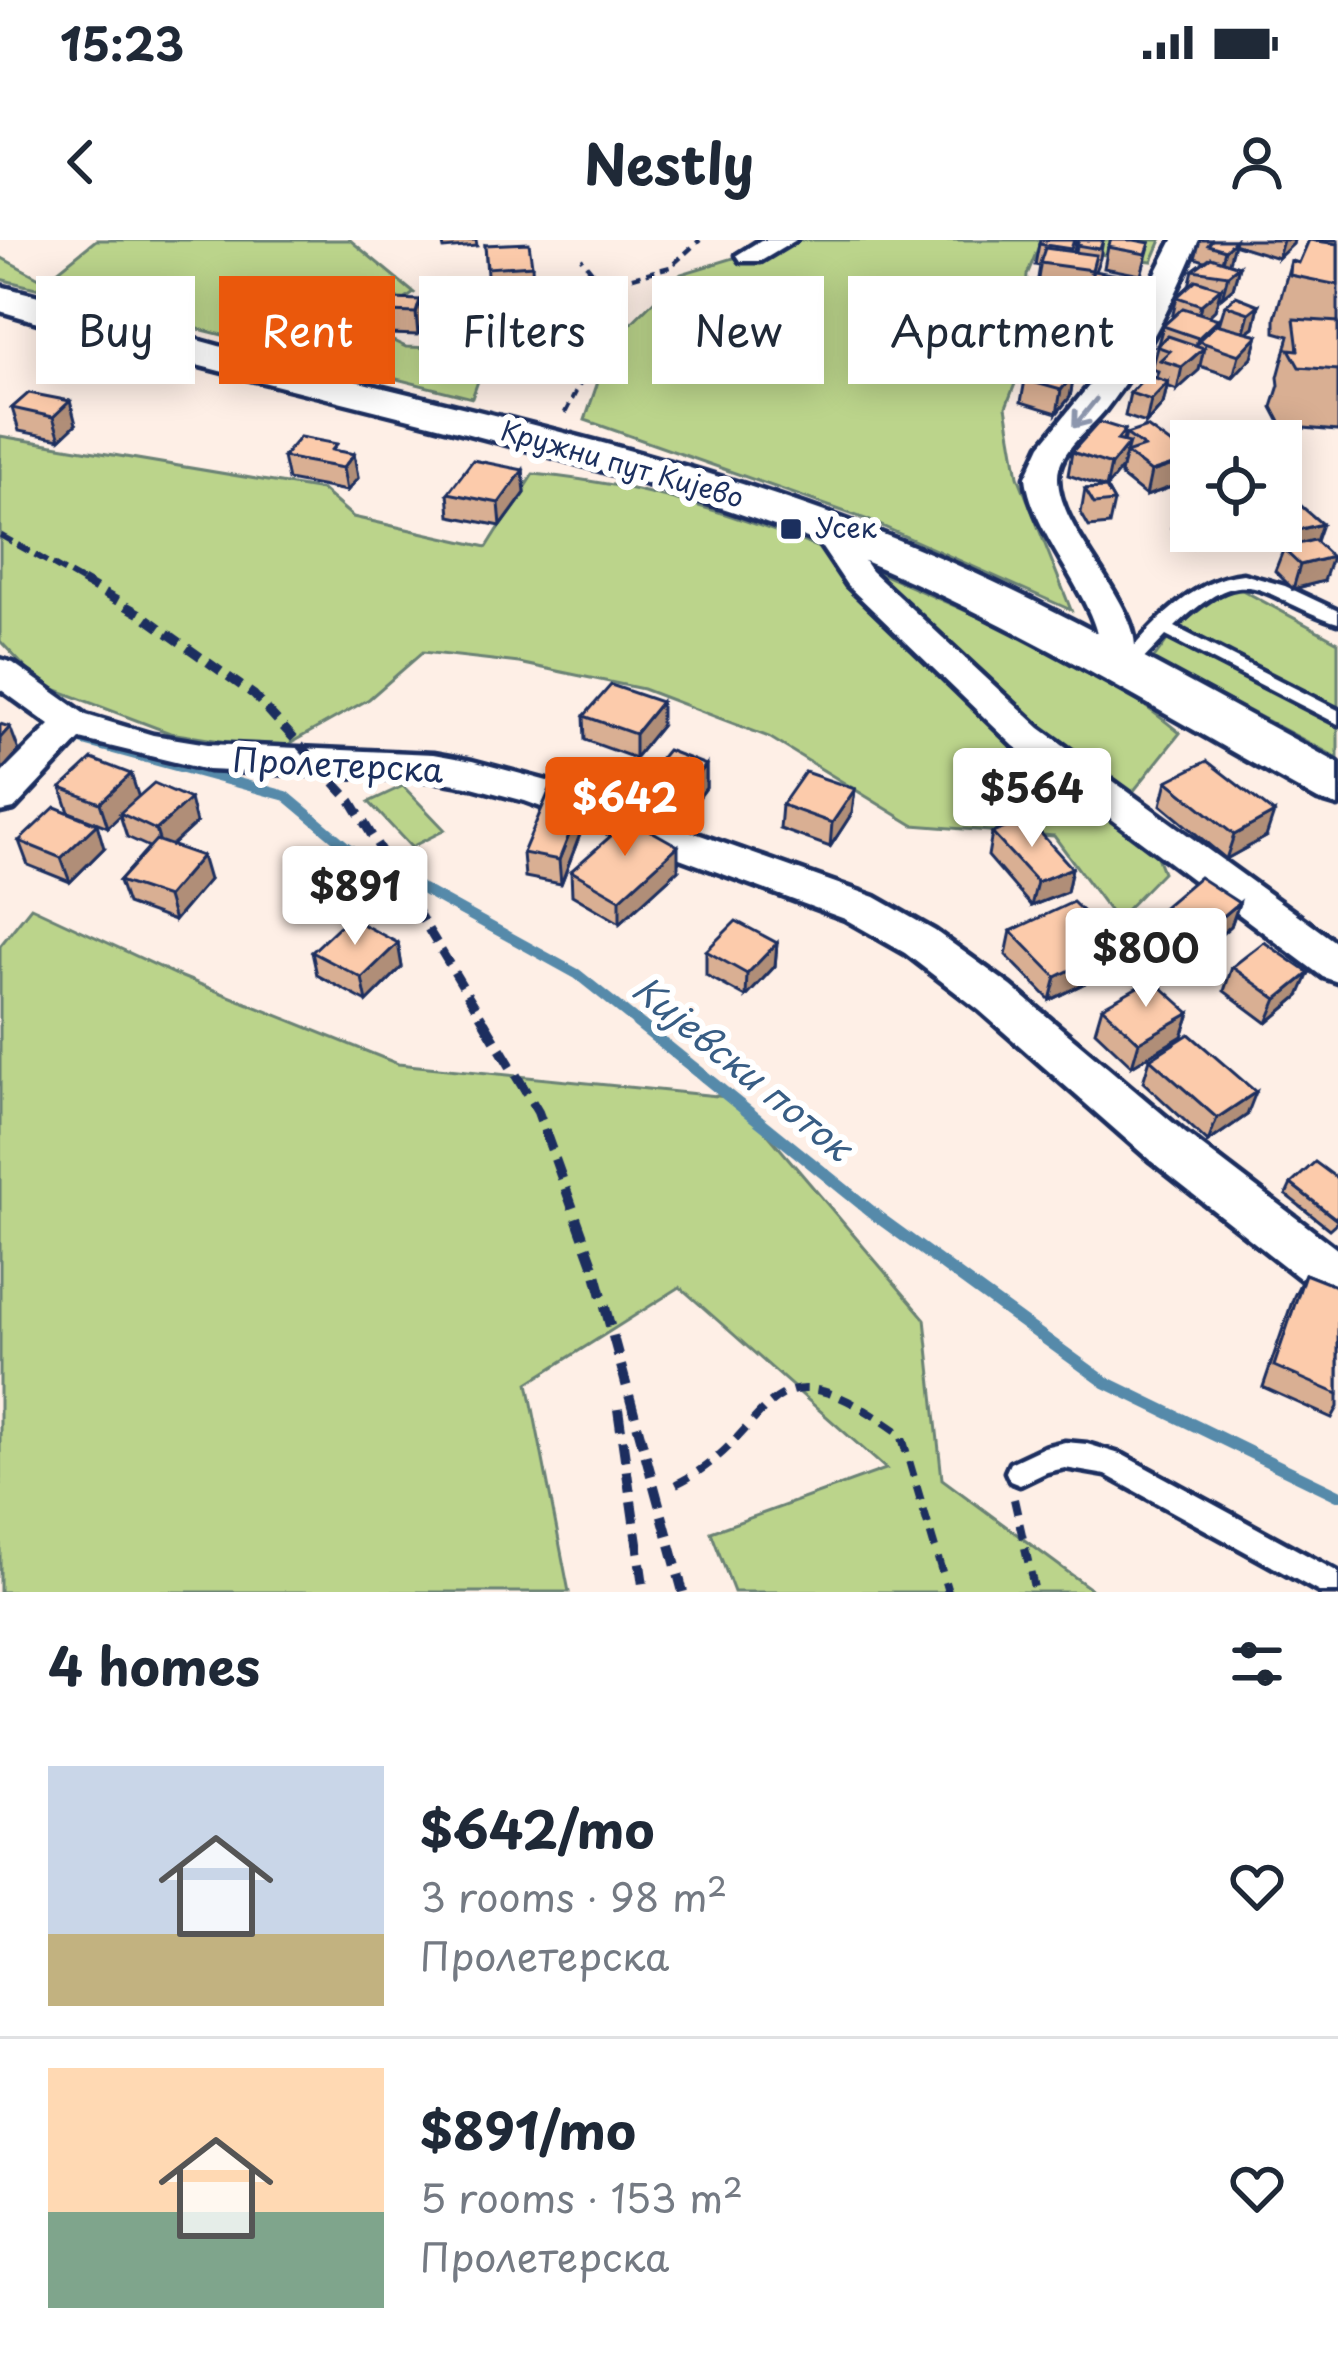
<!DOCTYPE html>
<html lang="en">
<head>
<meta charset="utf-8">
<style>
  :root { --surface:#fff; --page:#f6f6f7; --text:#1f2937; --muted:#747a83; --line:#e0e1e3; --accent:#ea580c }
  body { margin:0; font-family:"Playpen Sans",sans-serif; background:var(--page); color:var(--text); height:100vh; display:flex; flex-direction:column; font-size:45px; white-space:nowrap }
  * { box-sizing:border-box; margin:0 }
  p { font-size:39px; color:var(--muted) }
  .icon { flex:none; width:66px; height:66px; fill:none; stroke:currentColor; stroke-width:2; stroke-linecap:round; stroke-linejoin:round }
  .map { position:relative; height:1352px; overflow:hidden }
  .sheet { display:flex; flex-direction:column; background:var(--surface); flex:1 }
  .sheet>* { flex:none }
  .hud { position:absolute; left:36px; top:36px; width:1266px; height:108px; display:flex; gap:24px }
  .controls { position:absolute; left:1170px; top:180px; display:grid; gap:24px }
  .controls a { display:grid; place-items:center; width:132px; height:132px; border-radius:0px; background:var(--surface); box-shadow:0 6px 30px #0003; font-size:60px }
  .price { position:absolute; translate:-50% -102px; padding:0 27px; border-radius:12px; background:#fff; color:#222; font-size:39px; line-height:78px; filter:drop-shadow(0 3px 6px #0008) }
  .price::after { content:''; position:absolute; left:50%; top:72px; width:36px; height:27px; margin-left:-18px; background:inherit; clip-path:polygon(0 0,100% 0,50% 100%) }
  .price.active { background:var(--accent); color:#fff }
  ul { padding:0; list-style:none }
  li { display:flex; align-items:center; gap:36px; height:300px; padding:0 48px }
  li+li { border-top:3px solid var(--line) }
  li span { display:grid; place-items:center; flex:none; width:336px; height:240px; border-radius:0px; color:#555 }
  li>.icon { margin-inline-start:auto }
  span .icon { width:144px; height:144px; fill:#fffc; stroke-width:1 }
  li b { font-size:51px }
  h2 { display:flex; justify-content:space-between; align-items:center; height:144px; padding:0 48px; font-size:51px }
  .chip { padding:0 42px; border-radius:0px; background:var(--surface); box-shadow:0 6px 30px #0003; font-size:42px; line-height:108px }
  .chip.active { background:var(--accent); color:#fff }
  .status { display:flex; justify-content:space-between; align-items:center; height:84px; padding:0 60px; background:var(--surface); direction:ltr }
  .status svg { height:33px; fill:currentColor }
  header { display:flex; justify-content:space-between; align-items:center; height:156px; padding:0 48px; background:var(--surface); font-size:54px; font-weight:700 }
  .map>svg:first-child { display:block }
  .green { fill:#bbd48b; stroke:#6b8274; stroke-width:3 }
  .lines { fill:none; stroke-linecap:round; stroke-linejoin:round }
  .stream-far1 { stroke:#568aaa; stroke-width:10 }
  .stream { stroke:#568aaa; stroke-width:12 }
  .lane-casing { stroke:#1b2f5e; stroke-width:9 }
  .street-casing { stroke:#1b2f5e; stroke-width:9 }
  .secondary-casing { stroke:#1b2f5e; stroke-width:9 }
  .path-far1 { stroke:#1b2f5e; stroke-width:4.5; stroke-dasharray:9 6; stroke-linecap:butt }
  .path { stroke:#1b2f5e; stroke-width:8; stroke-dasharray:15 10; stroke-linecap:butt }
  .lane { fill:#fff; fill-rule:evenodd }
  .street { fill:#fff; fill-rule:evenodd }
  .secondary { fill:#fff; fill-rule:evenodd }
  .rail-far2 { stroke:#1b2f5e; stroke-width:6; stroke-dasharray:14 6; stroke-linecap:butt }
  .rail-far1 { stroke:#1b2f5e; stroke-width:9; stroke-dasharray:16 9; stroke-linecap:butt }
  .rail { stroke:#1b2f5e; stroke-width:10; stroke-dasharray:21 10; stroke-linecap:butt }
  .wall { fill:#d9af93; stroke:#1b2f5e; stroke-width:3 }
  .shaded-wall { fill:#b08e78; stroke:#1b2f5e; stroke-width:3 }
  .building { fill:#fccbab; stroke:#1b2f5e; stroke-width:3 }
  .oneway { stroke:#8d97ae }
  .poi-dot { fill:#1b2f5e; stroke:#fff; stroke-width:4.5 }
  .labels { text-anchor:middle; stroke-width:12; stroke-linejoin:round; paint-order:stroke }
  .far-street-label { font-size:27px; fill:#1b2f5e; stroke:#fff }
  .far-poi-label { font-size:27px; fill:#1b2f5e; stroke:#fff; text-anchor:start }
  .street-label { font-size:33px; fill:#1b2f5e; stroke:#fff }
  .water-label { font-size:36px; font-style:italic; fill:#385d84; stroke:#fff }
</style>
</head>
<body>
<div class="status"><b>15:23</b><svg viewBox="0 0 49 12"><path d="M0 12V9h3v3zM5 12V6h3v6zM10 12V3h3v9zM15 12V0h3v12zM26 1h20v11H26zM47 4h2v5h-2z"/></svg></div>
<header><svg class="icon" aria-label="back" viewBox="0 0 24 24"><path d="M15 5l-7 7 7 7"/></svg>Nestly<svg class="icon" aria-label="person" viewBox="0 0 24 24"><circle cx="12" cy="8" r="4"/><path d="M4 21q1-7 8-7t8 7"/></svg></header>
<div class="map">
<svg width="1338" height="1352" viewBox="0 0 1338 1352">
  <rect width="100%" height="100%" fill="#feefe6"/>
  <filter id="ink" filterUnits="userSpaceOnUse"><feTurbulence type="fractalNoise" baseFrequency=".00833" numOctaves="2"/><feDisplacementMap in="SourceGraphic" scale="24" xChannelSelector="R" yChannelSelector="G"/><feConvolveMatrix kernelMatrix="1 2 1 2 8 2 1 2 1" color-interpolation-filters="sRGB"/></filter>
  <g filter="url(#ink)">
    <g class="green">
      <polygon points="96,0 350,0 414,53 366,88 406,107 489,110 472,158 0,39 0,17 45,41"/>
      <polygon points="793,0 1161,0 1152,21 1039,6 1027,35 1024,81 1030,105 1006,167 1018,236 1071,370 868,280 585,180 611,103 681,34"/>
      <path d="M0,196L322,250L353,277L487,307L533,234C680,246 816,304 950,364C1032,400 1110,435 1180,493L1132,553L1163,632L1116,680L1054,596L913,585L769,497L643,449L519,423L423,412L369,459L278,510L170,493L41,444L0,401Z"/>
      <polygon points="1233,345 1338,402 1338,518 1153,420 1190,368"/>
      <polygon points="403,546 445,590 411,607 369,562"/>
      <polygon points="31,667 177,735 398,824 737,858 925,1079 942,1239 1095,1352 734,1352 711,1292 886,1229 680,1047 528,1143 569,1352 0,1352 0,706"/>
    </g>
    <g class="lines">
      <polyline class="stream-far1" points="84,501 286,556 348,608 577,734 641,785"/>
      <polyline class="stream" points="637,782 878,977 1105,1142 1338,1255"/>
      <g class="lane-casing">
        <g id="lane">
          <path d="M1243,334L1285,346L1338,371V383C1258,358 1251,314 1175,387L1338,470V484L1166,396L1132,431H1120L1117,427C1148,389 1191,339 1243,334Z"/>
          <polygon points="1065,1202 1087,1204 1123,1215 1338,1332 1338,1352 1319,1352 1106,1235 1065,1228 1047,1232 1020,1245 1010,1241 1006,1232 1010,1223 1044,1207"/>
        </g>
      </g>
      <g class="street-casing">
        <g id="street">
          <polygon points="761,0 796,0 761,21 741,21 737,15"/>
          <path d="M1173,0H1199C1174,60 1145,119 1105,170C1090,189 1058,211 1058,237C1057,297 1161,380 1129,429H1103L1098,421C1110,371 1032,299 1026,237L1041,205L1114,115Z"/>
          <polygon points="827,280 839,283 871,331 1040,488 1338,704 1338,742 1323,737 1014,506 847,345 810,290"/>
          <polygon points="0,419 13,423 86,475 153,495 208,504 433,514 472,521 551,542 875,657 935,691 1011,746 1185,893 1338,1010 1338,1061 1320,1054 1151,921 979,770 905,713 845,679 525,561 472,547 433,540 208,530 80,499 14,569 0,572 0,535 50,485 0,449"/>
        </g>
      </g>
      <g class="secondary-casing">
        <path id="secondary" d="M0,46C100,71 198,102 298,127C492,175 689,218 875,291C1038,354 1185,441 1338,523V566L1318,560C1146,464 981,362 794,293C536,198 263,150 0,71Z"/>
      </g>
      <g class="path-far1">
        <polyline points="603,45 670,27 700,0"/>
        <polyline points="565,173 620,66 581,18"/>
      </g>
      <g class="path">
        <path d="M676,1244C780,1194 756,1089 901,1194L948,1352"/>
        <polyline points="1014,1259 1035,1352"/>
      </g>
      <use href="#lane" class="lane"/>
      <use href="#street" class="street"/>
      <use href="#secondary" class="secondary"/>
      <polyline class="rail-far2" points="0,295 87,344"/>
      <polyline class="rail-far1" points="82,341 142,375 254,455 351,561 486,785"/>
      <g class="rail">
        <polyline points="484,782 538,872 594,1027 683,1352"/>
        <polyline points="618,1169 644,1352"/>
      </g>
    </g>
    <g class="wall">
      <polygon points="442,0 476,0 477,6 444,9"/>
      <polygon points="1076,0 1074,12 1076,12 1077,5 1103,0 1100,18 1095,31 1093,32 1137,38 1130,70 1112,67 1109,72 1085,62 1087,52 1037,45 1040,26 1035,25 1039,4"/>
      <polygon points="1200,0 1294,0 1293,4 1278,18 1233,4 1228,23 1239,26 1233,48 1222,57 1219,56 1215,70 1209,76 1219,85 1225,65 1259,65 1254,87 1247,92 1258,95 1252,117 1233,137 1200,126 1199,130 1177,150 1167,146 1163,164 1146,183 1125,176 1130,153 1156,138 1158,131 1151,129 1163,86 1172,78 1177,57 1189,46 1193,30 1205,21 1195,18"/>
      <polygon points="1309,0 1338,0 1338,191 1282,186 1272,167 1279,145 1278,137 1289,96 1275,92 1275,78 1291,21 1299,23"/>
      <polygon points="1150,3 1141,35 1104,28 1108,7"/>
      <polygon points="485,5 532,25 533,47 488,50"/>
      <polygon points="1086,52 1079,85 1033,79 1036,57"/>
      <polygon points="477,58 479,80 474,90 437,87 434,65"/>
      <polygon points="420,60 423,82 418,95 390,94 388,72"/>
      <polygon points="1074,134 1070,157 1057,173 1021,162 1025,140"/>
      <polygon points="29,153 76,184 60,199 19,191 12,168"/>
      <polygon points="1125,190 1123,201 1124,202 1126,194 1191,219 1185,242 1146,256 1121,236 1122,228 1106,248 1114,262 1109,285 1089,287 1081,273 1085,249 1106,248 1068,235 1072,212"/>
      <polygon points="338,211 354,214 358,238 347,251 288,240 283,217"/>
      <polygon points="523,230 525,253 501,286 450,276 448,253"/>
      <polygon points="1191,260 1191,291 1226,291 1224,297 1194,307 1171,288 1177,264"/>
      <polygon points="1281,268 1316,302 1324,341 1293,349 1275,331 1284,308 1268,293 1269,291 1281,291"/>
      <polygon points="584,476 661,486 635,518 585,500"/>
      <polygon points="706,525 706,548 689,571 649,556 649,532"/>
      <polygon points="131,534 138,557 196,583 171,606 209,640 174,681 127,664 119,641 149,607 127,597 120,575 108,587 69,572 61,548"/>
      <polygon points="1167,541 1266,597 1226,619 1161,565"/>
      <polygon points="855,549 852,573 830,607 780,589 782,565"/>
      <polygon points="584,584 561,644 525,637 523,613"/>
      <polygon points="992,593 1072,628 1067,652 1031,666 988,616"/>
      <polygon points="19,601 104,608 70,642 28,625"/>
      <polygon points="678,630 620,683 572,655 571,631"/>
      <polygon points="1239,663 1231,686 1179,731 1140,704 1147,681"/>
      <polygon points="1011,691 1118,706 1112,730 1050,760 1006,715"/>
      <polygon points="398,703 402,727 367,762 317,735 312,712"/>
      <polygon points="777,703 775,726 746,757 706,735 706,711"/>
      <polygon points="1232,727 1299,756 1267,783 1224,751"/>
      <polygon points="1102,767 1190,773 1182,796 1132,826 1095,791"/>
      <polygon points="1150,819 1247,875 1208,902 1143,842"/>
      <polygon points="1291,944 1338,981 1329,989 1286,955"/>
      <polygon points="1305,1034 1338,1047 1338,1167 1332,1178 1263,1147 1294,1056"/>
    </g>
    <g class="shaded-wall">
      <polygon points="1235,0 1229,22 1219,32 1225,10"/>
      <polygon points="1283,0 1294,0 1293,4 1278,18"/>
      <polygon points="1239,26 1233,48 1222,57 1228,35"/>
      <polygon points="1221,48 1215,70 1196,87 1201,65"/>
      <polygon points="477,58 479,80 474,90 472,68"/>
      <polygon points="420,60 423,82 418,95 416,73"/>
      <polygon points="1259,65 1254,87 1243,95 1249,73"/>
      <polygon points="1218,79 1213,101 1198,101 1195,116 1204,108 1199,130 1177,150 1182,127 1193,118 1198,98"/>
      <polygon points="1258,95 1252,117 1233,137 1239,115"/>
      <polygon points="1074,134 1070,157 1057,173 1061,150"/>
      <polygon points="1168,142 1163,164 1146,183 1151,160"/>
      <polygon points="70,161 76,184 60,199 53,177"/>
      <polygon points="1129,203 1122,228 1106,248 1111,225"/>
      <polygon points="354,214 358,238 347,251 343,228"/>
      <polygon points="1191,219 1185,242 1146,256 1151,232"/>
      <polygon points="523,230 525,253 501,286 499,263"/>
      <polygon points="1322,284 1314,307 1290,313 1297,290"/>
      <polygon points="1198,291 1226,291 1224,297 1194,307"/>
      <polygon points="1332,317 1324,341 1293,349 1300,325"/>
      <polygon points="661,462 661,486 635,518 635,494"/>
      <polygon points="10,487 19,511 0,532 0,498"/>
      <polygon points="706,525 706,548 689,571 689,547"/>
      <polygon points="131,534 139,558 108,587 100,563"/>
      <polygon points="855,549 852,573 830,607 832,583"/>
      <polygon points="190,559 196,583 163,613 156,590"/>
      <polygon points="583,560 584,584 561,644 559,620"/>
      <polygon points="1274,573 1266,597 1226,619 1234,595"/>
      <polygon points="97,584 104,608 70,642 61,618"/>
      <polygon points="678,606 678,630 620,683 620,659"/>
      <polygon points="202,616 209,640 174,681 167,657"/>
      <polygon points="1072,628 1067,652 1031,666 1037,642"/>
      <polygon points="1239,663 1231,686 1179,731 1187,707"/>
      <polygon points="398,703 402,727 367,762 362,738"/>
      <polygon points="777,703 775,726 746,757 747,734"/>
      <polygon points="1118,706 1112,730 1050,760 1056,737"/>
      <polygon points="1309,733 1299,756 1267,783 1277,759"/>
      <polygon points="1190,773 1182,796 1132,826 1139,802"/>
      <polygon points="1256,852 1247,875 1208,902 1217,878"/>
    </g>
    <g class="building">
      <polygon points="1040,0 1074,0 1071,9 1039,4"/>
      <polygon points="1079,0 1103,0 1100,9 1077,5"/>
      <polygon points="1111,0 1134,0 1150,3 1146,14 1108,7"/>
      <polygon points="1212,0 1235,0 1225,10 1208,5"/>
      <polygon points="1309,0 1338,4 1338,45 1290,35 1291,21 1299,23"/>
      <polygon points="529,3 532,25 487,28 485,5"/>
      <polygon points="1045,8 1096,15 1092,30 1040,23"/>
      <polygon points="1211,17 1239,26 1228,35 1193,30"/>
      <polygon points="1093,31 1137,38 1134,48 1116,45 1114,50 1090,40"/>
      <polygon points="1196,40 1221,48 1201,65 1177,57"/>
      <polygon points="1040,46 1086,52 1083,63 1036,57"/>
      <polygon points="440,55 477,58 472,68 434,65"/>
      <polygon points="1236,56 1259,65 1249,73 1225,65"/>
      <polygon points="392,59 420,60 416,73 388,72"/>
      <polygon points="1183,68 1218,79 1198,98 1163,86"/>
      <polygon points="1294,79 1338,82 1338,130 1299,127 1289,109 1298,110"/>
      <polygon points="1216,84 1258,95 1239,115 1198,101"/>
      <polygon points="1168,96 1204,108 1182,127 1160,120 1170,111 1156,106"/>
      <polygon points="1058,130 1074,134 1061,150 1025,140 1032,132 1051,137"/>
      <polygon points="1147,135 1168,142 1151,160 1130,153"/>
      <polygon points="29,153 70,161 53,177 12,168"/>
      <polygon points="1099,182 1125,190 1117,200 1129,203 1111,225 1072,212"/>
      <polygon points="1147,187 1191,219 1151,232 1126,213 1144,207 1126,194"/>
      <polygon points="300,197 337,204 332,210 354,214 343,228 283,217"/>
      <polygon points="473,220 523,230 499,263 448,253"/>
      <polygon points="1106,248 1114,262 1094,264 1085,249"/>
      <polygon points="1191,260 1191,276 1177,264"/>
      <polygon points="1299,264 1322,284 1297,290 1281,275 1281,268"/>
      <polygon points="1314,300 1332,317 1300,325 1282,308"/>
      <polygon points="611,445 661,462 635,494 584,476"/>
      <polygon points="0,484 10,487 0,498"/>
      <polygon points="667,510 706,525 689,547 649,532"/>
      <polygon points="92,519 131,534 100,563 61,548"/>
      <polygon points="1207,521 1274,573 1234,595 1167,541"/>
      <polygon points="805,532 855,549 832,583 782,565"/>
      <polygon points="154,543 190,559 156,590 120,573"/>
      <polygon points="551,547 583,560 559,620 523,613"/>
      <polygon points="55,567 97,584 61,618 19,601"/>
      <polygon points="630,579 678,606 620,659 571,631"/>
      <polygon points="1028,579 1072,628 1037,642 992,593"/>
      <polygon points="156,600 202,616 167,657 119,641"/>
      <polygon points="1199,637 1239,663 1187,707 1147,681"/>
      <polygon points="1073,662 1118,706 1056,737 1011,691"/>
      <polygon points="349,677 398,703 362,738 312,712"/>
      <polygon points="736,681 777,703 747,734 706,711"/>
      <polygon points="1264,702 1309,733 1277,759 1232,727"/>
      <polygon points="1152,739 1190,773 1139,802 1102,767"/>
      <polygon points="1189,794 1256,852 1217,878 1150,819"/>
      <polygon points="1315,922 1338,939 1338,975 1335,978 1291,944"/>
      <polygon points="1305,1034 1338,1047 1338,1154 1274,1126"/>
    </g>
    <defs><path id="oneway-shaft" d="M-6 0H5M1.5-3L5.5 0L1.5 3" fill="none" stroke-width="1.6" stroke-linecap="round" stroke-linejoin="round" transform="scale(3)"/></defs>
    <use class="oneway" href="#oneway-shaft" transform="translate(1085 173) rotate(129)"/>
  </g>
  <rect class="poi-dot" x="779" y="277" width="24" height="24" rx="6"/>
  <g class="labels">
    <g class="far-street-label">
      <text transform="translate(622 225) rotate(16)" y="9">Кружни пут Кијево</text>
    </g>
    <g class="far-poi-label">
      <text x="815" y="298">Усек</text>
    </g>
    <g class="street-label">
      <text transform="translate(338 525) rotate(3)" y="12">Пролетерска</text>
    </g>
    <g class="water-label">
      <text transform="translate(742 828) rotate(39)" y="13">Кијевски поток</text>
    </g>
  </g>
</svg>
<div class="controls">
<a><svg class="icon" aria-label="locate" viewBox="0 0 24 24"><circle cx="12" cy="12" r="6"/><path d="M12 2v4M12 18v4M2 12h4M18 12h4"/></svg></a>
</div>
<b class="price" style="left:1032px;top:610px">$564</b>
<b class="price active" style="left:625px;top:619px">$642</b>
<b class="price" style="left:355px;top:708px">$891</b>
<b class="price" style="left:1146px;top:770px">$800</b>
<div class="hud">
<a class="chip">Buy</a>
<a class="chip active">Rent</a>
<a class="chip">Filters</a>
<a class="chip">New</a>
<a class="chip">Apartment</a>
</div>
</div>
<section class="sheet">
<h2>4 homes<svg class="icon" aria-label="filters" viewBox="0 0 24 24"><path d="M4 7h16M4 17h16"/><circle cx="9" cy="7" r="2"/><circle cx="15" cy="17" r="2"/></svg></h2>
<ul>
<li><span style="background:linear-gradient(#c9d6e8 70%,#c2b280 0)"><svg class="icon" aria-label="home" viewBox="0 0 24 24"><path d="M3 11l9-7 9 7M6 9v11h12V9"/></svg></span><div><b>$642/mo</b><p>3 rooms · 98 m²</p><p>Пролетерска</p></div><svg class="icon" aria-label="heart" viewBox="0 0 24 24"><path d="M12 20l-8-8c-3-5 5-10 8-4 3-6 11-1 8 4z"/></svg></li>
<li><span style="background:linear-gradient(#ffd9b3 60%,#7fa58c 0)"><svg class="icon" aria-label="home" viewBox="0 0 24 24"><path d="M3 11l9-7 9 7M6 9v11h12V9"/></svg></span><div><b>$891/mo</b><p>5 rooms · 153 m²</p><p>Пролетерска</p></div><svg class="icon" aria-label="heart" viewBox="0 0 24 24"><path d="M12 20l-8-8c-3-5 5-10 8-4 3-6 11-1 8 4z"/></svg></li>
</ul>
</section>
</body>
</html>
